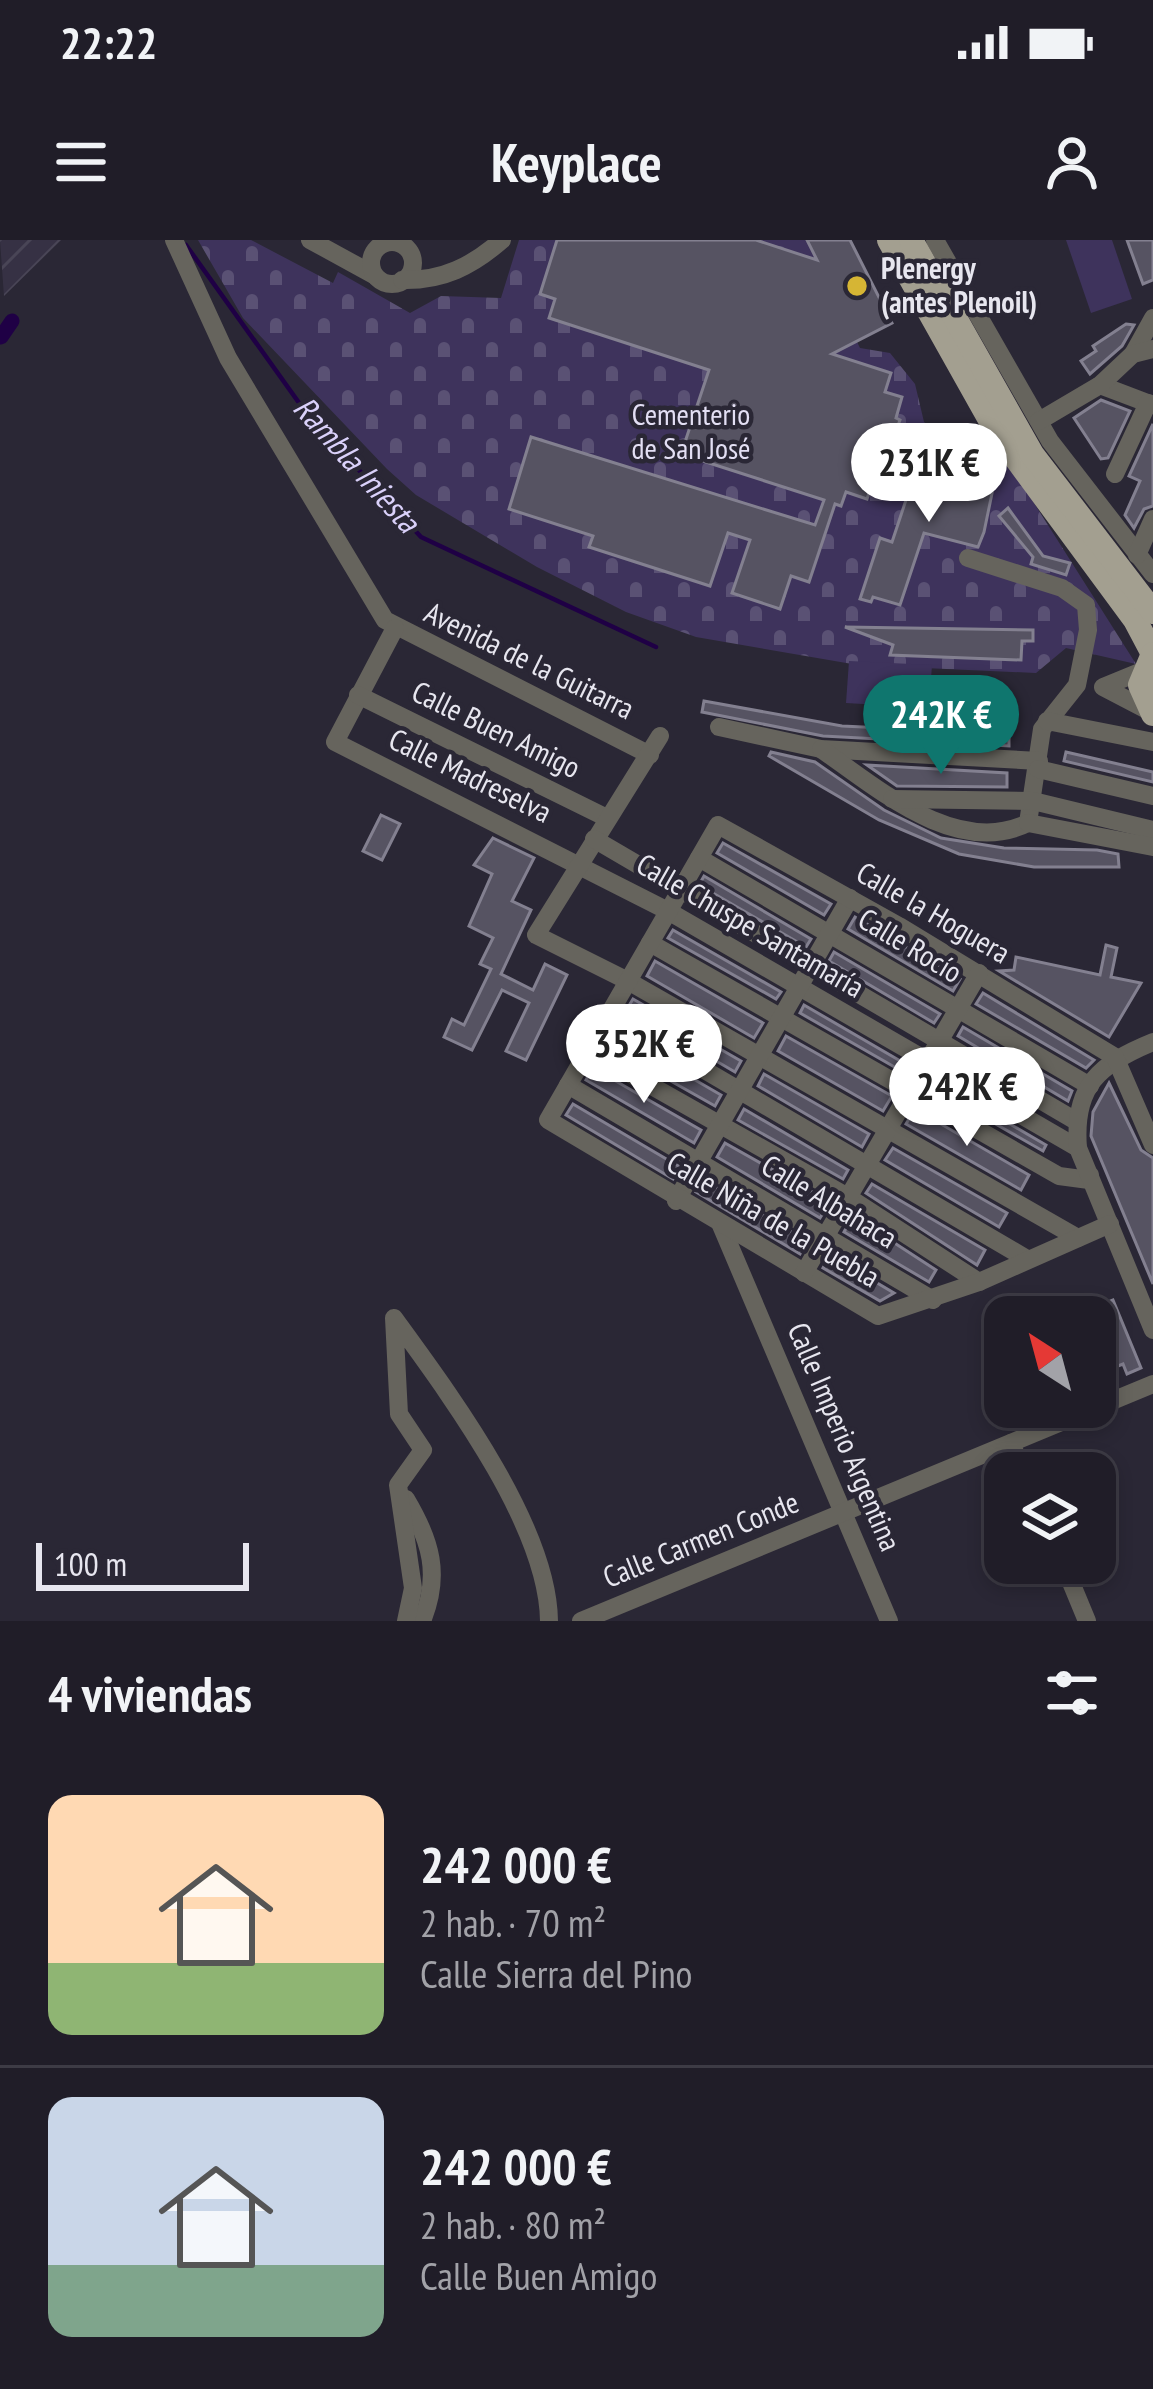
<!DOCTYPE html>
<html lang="es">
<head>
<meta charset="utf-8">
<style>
  :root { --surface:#201d28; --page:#282630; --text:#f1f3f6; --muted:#a2a2a8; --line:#3d3b45; --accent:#0f766e }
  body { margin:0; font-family:"PT Sans Narrow",sans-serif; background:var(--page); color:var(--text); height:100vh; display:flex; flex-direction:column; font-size:45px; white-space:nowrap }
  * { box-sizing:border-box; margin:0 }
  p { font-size:39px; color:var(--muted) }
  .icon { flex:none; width:66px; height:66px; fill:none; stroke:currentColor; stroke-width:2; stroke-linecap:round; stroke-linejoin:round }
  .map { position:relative; height:1381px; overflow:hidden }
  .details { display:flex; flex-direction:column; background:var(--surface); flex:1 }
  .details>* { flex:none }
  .needle { width:78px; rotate:324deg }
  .tools { position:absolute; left:984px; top:1056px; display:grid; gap:24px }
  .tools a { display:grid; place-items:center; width:132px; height:132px; border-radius:24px; background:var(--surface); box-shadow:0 6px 18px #0003,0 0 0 3px var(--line); font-size:60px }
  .scale { position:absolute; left:36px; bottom:30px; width:213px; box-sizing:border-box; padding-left:12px; border:6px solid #e7e6ef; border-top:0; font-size:33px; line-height:42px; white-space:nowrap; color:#e7e6ef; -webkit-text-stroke:9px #2a2735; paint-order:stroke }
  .price { position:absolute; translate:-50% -102px; padding:0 27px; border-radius:42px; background:#fff; color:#222; font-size:39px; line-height:78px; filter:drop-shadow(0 3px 6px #0008) }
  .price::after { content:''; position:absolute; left:50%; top:72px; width:36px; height:27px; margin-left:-18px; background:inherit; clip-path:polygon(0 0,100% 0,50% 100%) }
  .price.selected { background:var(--accent); color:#fff }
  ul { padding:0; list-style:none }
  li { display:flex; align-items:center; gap:36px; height:300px; padding:0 48px }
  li+li { border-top:3px solid var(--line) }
  li span { display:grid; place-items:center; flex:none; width:336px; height:240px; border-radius:24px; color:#555 }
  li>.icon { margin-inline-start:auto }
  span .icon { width:144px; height:144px; fill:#fffc; stroke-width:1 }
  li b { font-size:51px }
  h2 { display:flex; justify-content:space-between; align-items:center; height:144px; padding:0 48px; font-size:51px }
  .status { display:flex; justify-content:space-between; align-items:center; height:84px; padding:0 60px; background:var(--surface); direction:ltr }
  .status svg { height:33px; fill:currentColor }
  header { display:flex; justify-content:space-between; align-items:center; height:156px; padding:0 48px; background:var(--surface); font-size:54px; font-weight:700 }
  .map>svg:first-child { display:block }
  .industrial { fill:url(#industrial-furrows) }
  .cemetery { fill:url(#cemetery-stones) }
  .garden { fill:#3e335c }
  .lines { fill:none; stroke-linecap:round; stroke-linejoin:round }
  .stream { stroke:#1f0045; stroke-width:4.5 }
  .canal { stroke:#1f0045; stroke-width:15 }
  .building { fill:#565362; stroke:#838090; stroke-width:3 }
  .minor { stroke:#66645d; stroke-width:18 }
  .major { stroke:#a39f90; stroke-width:24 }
  .poi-dot { fill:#d6b534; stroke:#2a2735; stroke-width:4.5 }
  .labels { text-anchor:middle; stroke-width:9; stroke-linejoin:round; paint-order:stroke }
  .poi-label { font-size:30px; font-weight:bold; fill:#e7e6ef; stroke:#2a2735; text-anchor:start }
  .park-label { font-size:30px; fill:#e3dff4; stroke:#2a2735 }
  .street-label { font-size:30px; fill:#e7e6ef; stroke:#2a2735 }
  .water-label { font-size:33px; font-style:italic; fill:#dad1fa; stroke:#2a2735 }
</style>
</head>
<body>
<div class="status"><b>22:22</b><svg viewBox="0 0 49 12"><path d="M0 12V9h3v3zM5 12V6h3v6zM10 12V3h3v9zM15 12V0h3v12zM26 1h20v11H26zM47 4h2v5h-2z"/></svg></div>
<header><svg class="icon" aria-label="menu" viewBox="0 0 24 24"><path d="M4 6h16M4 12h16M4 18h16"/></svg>Keyplace<svg class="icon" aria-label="person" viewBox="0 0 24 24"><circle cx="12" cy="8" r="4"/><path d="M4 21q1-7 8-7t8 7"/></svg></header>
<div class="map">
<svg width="1153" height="1381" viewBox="0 0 1153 1381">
  <defs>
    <pattern id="industrial-furrows" width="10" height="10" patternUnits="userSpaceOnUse" patternTransform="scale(3)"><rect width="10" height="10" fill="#363144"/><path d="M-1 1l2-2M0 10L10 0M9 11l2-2" fill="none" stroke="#494556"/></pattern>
    <pattern id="cemetery-stones" width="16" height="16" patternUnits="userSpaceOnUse" patternTransform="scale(3)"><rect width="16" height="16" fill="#3e335c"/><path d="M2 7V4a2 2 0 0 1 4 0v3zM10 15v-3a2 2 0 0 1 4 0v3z" fill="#5a5174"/></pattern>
  </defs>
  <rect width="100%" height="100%" fill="#2a2735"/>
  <polygon class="industrial" points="0,0 61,0 4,56"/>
  <polygon class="cemetery" points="198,0 251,0 333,43 338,32 410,73 441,56 501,58 519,0 807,0 860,108 890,113 915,144 924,182 958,213 1001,211 1136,424 1066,408 1036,433 858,425 696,397 626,372 537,327 416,255 387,229 243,78"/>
  <g class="garden">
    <polygon points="1066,0 1112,0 1132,59 1091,73"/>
    <polygon points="849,421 932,425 929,468 846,463"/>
  </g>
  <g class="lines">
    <polyline class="stream" points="186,5 307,174 421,297 656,407"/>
    <polyline class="canal" points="1,97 12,81"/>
  </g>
  <g class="building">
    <polygon points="557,0 756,0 817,20 807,0 850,0 892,83 832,114 891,133 885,152 902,157 896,178 900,180 896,191 890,189 867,259 846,252 841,266 835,264 809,342 791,336 780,369 732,353 750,300 728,293 710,346 589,307 593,296 509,269 531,197 815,285 824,260 681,214 709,130 549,78 555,59 540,54"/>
    <polygon points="1127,0 1153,0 1153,40 1143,44"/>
    <polygon points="1126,84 1134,85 1122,106 1090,134 1081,121 1096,111 1093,106"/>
    <polygon points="1101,160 1130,171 1108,218 1101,219 1074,178"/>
    <polygon points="1153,184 1153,266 1144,269 1134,288 1125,275 1140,241 1129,236"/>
    <polygon points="911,221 995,239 984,292 978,307 924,293 900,365 873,357 871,362 860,359 880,298 892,302 908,254"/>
    <polygon points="1008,268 1043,316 1070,323 1066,335 1031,324 1033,317 999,276"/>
    <polygon points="845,387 1033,390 1033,401 1022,401 1021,420 890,415 893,405"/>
    <polygon points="704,461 842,486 1009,494 1009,506 823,496 702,472"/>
    <polygon points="771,512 815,522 884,570 941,598 1004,608 1097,610 1118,614 1119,627 1034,627 959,614 879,580 769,516"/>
    <polygon points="1066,512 1153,532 1153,542 1064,521"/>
    <polygon points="867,525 1007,533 1007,547 897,546"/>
    <polygon points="381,575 400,584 382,620 363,611"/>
    <polygon points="493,598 534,618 512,661 531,670 501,734 533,750 545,724 567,735 526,820 506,811 529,763 502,750 472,810 444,797 452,779 464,785 491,729 480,724 493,698 469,686 492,634 474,625"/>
    <polygon points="723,603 831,664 824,675 717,613"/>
    <polygon points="704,636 811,699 806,707 699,645"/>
    <polygon points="855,677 960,739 953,751 848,689"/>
    <polygon points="673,690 781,752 776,759 668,698"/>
    <polygon points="1106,705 1117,708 1111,737 1141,743 1109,797 999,731 1014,730 1016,717 1100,735"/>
    <polygon points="834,712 940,774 934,783 829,721"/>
    <polygon points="655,721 763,783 754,798 647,736"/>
    <polygon points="983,753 1094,820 1086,828 976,764"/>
    <polygon points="633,759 741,821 735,832 627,769"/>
    <polygon points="804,765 909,826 905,833 800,773"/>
    <polygon points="963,787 1072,851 1068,861 958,796"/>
    <polygon points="614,793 721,855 715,866 607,805"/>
    <polygon points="786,796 892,856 883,871 778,811"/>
    <polygon points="593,828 701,890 694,903 586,840"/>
    <polygon points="764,834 869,894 862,907 758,846"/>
    <polygon points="933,839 1046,905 1043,911 929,846"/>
    <polygon points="1109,843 1141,910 1153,918 1153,1044 1091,896 1093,872"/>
    <polygon points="573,864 680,927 673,939 566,875"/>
    <polygon points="744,869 848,930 843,939 738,880"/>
    <polygon points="915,869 1029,935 1021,950 906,884"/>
    <polygon points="725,903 830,962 820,978 717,917"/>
    <polygon points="893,908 1007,973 999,987 885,920"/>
    <polygon points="703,940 807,1001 800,1014 696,952"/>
    <polygon points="872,944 985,1010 977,1025 866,953"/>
    <polygon points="853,976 936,1030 929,1042 844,992"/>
    <polygon points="830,1015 894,1053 880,1061 823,1028"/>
    <polygon points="1113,1060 1141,1128 1127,1134 1123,1124 1095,1135 1095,1077 1072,1077"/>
  </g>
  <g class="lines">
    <g class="minor">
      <polyline points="174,0 228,118 385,380 650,515"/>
      <polyline points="310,0 374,35"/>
      <polyline points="935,0 1050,201 1153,334"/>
      <circle cx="392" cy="23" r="21"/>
      <path d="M402,40C443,41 472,26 502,0"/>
      <polyline points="1133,114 1153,78"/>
      <polyline points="1100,145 1153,165"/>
      <polyline points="1039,181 1100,145 1133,114 1153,109"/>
      <polyline points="1115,234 1148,163"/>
      <polyline points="1137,315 1153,279"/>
      <polyline points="968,318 1062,348 1086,365 1088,390 1077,445 1042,489 1028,583"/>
      <polyline points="395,388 335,502 668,671 1078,908"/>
      <polyline points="1142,431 1103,447 1149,471"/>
      <polyline points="358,455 607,578"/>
      <polyline points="1047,481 1153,502"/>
      <polyline points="719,487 821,509 1039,521"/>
      <polyline points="660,496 536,695 628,741 1078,998"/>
      <path d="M821,509C877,548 957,618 1028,583"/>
      <polyline points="1038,529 1153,556"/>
      <polyline points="892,559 1033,561 1153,590"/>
      <polyline points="1028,583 1153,607"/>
      <polyline points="594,599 1076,881"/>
      <polyline points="699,618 1090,846"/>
      <polyline points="650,703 1059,936 1089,940 1090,935"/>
      <polyline points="609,774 1027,1019"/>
      <path d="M1153,802C1099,824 1073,846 1078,908L1153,1090"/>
      <polyline points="588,810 848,957 979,1042"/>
      <polyline points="568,845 933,1060"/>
      <polyline points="676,961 850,658"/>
      <polyline points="720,983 889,1381"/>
      <polyline points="1110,984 979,1042 878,1076 548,880 718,585 899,686 1115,817 1153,905"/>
      <polyline points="804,1033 979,733"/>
      <polyline points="1011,1203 1024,1233"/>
      <path d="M406,1259C431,1301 441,1335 422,1381"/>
      <polyline points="1063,1323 1087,1381"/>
      <path d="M406,1381L413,1348L398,1245L423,1210L399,1174L394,1078C450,1155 548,1286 549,1381"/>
      <polyline points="581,1381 1153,1144"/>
    </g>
    <g class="major">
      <polyline points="889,0 998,194 1135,380 1153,414"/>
      <polyline points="911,0 1032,214 1153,372"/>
      <polyline points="1153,414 1140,445 1153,474"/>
    </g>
  </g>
  <circle class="poi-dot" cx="857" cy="46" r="12"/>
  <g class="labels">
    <g class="poi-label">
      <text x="881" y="39">Plenergy<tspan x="881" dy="34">(antes Plenoil)</tspan></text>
    </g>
    <g class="park-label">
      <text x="691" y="185">Cementerio<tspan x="691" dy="34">de San José</tspan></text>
    </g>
    <g class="street-label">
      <text transform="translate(529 421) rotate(26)" y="10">Avenida de la Guitarra</text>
      <text transform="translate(496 490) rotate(26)" y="10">Calle Buen Amigo</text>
      <text transform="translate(470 536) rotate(26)" y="10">Calle Madreselva</text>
      <text transform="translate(933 673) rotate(30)" y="10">Calle la Hoguera</text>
      <text transform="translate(750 686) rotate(30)" y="10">Calle Chuspe Santamaría</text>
      <text transform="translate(910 706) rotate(31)" y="10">Calle Rocío</text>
      <text transform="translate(829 962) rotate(31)" y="10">Calle Albahaca</text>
      <text transform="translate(773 980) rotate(30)" y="10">Calle Niña de la Puebla</text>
      <text transform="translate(844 1197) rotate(67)" y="10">Calle Imperio Argentina</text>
      <text transform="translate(701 1300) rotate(-22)" y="10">Calle Carmen Conde</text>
    </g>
    <g class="water-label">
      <text transform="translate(357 224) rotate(48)" y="12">Rambla Iniesta</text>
    </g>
  </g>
</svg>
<div class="tools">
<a><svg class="needle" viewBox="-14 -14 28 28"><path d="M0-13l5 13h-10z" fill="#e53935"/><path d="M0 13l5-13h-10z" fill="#a2a2a8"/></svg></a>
<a><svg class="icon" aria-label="layers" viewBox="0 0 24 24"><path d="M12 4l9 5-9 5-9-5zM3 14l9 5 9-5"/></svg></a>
</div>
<div class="scale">100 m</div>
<b class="price" style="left:929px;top:285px">231K €</b>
<b class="price selected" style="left:941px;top:537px">242K €</b>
<b class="price" style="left:644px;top:866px">352K €</b>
<b class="price" style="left:967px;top:909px">242K €</b>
</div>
<section class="details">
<h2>4 viviendas<svg class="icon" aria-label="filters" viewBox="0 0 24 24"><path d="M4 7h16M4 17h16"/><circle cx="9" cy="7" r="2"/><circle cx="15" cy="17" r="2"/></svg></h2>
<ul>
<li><span style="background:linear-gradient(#ffd9b3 70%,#8fb573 0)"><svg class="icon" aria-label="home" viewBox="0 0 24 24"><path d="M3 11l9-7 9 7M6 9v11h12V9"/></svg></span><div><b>242 000 €</b><p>2 hab. · 70 m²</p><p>Calle Sierra del Pino</p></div></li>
<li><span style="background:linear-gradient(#c9d6e8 70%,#7fa58c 0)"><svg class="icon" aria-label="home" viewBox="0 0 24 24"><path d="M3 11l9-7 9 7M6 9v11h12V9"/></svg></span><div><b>242 000 €</b><p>2 hab. · 80 m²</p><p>Calle Buen Amigo</p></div></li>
</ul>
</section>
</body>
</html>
